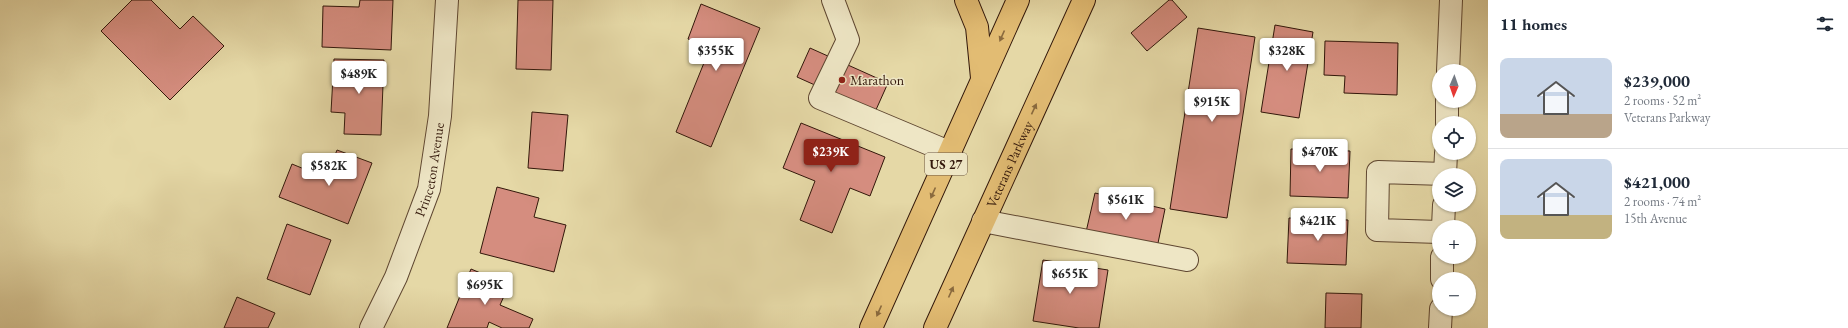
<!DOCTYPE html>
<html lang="en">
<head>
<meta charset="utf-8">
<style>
  :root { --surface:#fff; --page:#f6f6f7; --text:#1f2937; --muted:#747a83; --line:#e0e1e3; --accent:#8f2418 }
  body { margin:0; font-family:"EB Garamond",serif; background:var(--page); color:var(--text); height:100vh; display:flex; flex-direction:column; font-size:15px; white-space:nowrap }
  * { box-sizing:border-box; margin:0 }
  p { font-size:13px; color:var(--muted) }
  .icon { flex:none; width:22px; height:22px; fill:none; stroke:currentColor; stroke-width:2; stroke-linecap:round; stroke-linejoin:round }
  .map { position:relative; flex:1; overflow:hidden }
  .side { display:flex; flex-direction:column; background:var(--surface); width:360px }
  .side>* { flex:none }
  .needle { width:26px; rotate:182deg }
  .buttons { position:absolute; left:1432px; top:64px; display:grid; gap:8px }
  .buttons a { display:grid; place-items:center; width:44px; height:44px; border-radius:50%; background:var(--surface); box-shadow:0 1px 3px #0004; font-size:20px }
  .price { position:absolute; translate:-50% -34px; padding:0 9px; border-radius:4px; background:#fff; color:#222; font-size:13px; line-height:26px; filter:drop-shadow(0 1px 2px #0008) }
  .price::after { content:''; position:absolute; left:50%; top:24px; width:12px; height:9px; margin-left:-6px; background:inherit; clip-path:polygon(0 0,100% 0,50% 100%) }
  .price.active { background:var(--accent); color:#fff }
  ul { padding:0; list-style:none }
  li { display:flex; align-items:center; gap:12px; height:100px; padding:0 12px }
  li+li { border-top:1px solid var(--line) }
  li span { display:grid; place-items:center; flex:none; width:112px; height:80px; border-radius:8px; color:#555 }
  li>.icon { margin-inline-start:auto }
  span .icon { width:48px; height:48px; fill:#fffc; stroke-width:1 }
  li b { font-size:17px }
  h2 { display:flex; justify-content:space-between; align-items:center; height:48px; padding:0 12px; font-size:17px }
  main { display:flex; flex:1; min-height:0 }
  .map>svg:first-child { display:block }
  .building { fill:#d58d7f; stroke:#32170a }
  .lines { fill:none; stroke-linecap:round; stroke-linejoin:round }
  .minor-casing { stroke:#5f4731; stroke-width:24 }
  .major-casing { stroke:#32170a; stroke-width:24 }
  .minor { stroke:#eee6c5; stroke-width:22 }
  .major { stroke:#e2bc73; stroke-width:22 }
  .oneway { fill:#8a6a3e }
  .poi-dot { fill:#8f2418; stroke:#eee6c5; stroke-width:1.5 }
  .labels { text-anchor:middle; stroke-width:3; stroke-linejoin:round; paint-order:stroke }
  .shield { fill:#eee6c5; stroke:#6a5542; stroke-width:1 }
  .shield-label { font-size:13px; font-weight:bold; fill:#32170a }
  .poi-label { font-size:14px; fill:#32170a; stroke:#eee6c5; text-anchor:start }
  .street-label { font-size:14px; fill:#32170a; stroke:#eee6c5 }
</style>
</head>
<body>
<main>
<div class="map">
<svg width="1488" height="328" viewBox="0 0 1488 328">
  <rect width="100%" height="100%" fill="#e5d8a6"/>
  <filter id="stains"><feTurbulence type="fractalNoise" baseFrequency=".005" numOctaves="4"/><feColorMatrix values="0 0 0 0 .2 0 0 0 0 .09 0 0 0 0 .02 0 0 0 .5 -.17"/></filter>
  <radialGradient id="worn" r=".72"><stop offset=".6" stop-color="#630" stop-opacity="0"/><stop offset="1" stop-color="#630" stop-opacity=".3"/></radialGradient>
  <g class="building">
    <polygon points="132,0 151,0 180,29 193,16 224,46 170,100 101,31"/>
    <polygon points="360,0 393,0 391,50 322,47 323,6 359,7"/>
    <polygon points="518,0 553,0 551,70 516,69"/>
    <polygon points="1169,0 1172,0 1187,17 1147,51 1131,33"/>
    <polygon points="701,4 760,28 711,147 676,132 710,48 688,39"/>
    <polygon points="1275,25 1313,32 1299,118 1261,112"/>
    <polygon points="1198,28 1255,37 1227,218 1170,209"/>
    <polygon points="1325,41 1398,43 1397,95 1344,93 1345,76 1324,75"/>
    <polygon points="810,48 888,83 875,112 797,77"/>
    <polygon points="334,59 384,60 381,135 344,134 345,113 331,112"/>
    <polygon points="532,112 568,115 563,171 528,168"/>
    <polygon points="801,123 885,157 870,196 850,188 832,233 800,220 815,181 783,168"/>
    <polygon points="1291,149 1350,151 1348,198 1290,196"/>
    <polygon points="337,150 372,163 348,224 279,197 292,164 326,178"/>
    <polygon points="497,187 539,198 534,217 566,225 554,272 480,253"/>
    <polygon points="1095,193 1165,209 1157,248 1086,232"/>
    <polygon points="1289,218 1348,220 1346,265 1287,263"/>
    <polygon points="287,224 331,240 310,295 267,279"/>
    <polygon points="1043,260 1108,270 1099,328 1079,328 1033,321"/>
    <polygon points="471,269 509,285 500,305 533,319 529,328 502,328 489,322 487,328 447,328"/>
    <polygon points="1326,293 1362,294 1361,328 1325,328"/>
    <polygon points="237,297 275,313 268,328 224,328"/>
  </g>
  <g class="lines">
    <g class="minor-casing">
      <g id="minor">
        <polyline points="833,0 848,40 820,98 951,153"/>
        <polyline points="1448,71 1451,0"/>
        <polyline points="1447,123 1447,101"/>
        <polyline points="1445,175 1446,153"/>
        <polyline points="983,221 1187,260"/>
        <polyline points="1443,227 1444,205"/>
        <polyline points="1439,232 1377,230 1378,172 1445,174"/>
        <polyline points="1442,279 1442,257"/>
        <path id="s1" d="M371,328L396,277L429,189L440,116L447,0"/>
        <polyline points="1440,328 1441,309"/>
      </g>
    </g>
    <g class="major-casing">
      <g id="major">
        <polyline points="966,0 977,27 982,78"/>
        <polyline points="871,328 1018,0"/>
        <path id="s2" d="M935,328L1084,0"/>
      </g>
    </g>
    <use href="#minor" class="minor"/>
    <use href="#major" class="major"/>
  </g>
  <defs><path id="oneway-solid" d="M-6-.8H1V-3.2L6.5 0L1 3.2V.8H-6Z"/></defs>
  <g class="oneway">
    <use href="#oneway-solid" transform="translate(1002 36) rotate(114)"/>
    <use href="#oneway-solid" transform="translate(1034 109) rotate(-65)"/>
    <use href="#oneway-solid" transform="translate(933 193) rotate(114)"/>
    <use href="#oneway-solid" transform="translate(951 292) rotate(-66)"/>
    <use href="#oneway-solid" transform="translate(879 311) rotate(114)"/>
  </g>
  <circle class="poi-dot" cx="842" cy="80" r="4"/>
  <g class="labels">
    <rect class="shield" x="925" y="153" width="42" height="22" rx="3"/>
    <g class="shield-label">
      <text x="946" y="169">US 27</text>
    </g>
    <g class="poi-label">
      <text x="850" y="85">Marathon</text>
    </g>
    <g class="street-label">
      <text dy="5" stroke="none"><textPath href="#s2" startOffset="180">Veterans Parkway</textPath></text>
      <text dy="5" stroke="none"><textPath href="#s1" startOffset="170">Princeton Avenue</textPath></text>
    </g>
  </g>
  <rect width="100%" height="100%" filter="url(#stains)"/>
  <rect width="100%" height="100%" fill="url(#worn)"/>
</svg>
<div class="buttons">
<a><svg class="needle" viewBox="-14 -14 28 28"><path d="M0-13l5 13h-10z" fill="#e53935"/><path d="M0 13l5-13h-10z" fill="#747a83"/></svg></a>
<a><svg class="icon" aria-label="locate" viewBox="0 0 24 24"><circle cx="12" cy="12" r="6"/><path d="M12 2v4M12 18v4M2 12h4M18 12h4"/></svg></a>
<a><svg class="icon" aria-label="layers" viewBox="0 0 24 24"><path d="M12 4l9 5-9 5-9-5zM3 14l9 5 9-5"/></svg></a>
<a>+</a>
<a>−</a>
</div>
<b class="price" style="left:716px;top:72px">$355K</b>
<b class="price" style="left:1287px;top:72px">$328K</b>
<b class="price" style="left:359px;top:95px">$489K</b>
<b class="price" style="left:1212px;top:123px">$915K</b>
<b class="price active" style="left:831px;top:173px">$239K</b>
<b class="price" style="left:1320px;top:173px">$470K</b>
<b class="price" style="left:329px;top:187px">$582K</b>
<b class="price" style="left:1126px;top:221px">$561K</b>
<b class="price" style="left:1318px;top:242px">$421K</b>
<b class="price" style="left:1070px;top:295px">$655K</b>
<b class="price" style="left:485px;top:306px">$695K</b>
</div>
<section class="side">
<h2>11 homes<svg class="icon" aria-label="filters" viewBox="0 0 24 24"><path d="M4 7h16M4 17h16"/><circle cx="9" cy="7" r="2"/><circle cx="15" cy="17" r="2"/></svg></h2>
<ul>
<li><span style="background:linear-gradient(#c9d6e8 70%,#b9a48a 0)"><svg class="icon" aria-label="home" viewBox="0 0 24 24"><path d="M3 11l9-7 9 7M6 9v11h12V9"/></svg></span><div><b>$239,000</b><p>2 rooms · 52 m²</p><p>Veterans Parkway</p></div></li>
<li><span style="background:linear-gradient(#c9d6e8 70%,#c2b280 0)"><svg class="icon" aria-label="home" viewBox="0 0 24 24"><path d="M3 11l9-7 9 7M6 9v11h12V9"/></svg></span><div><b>$421,000</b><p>2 rooms · 74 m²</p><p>15th Avenue</p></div></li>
</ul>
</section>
</main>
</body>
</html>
